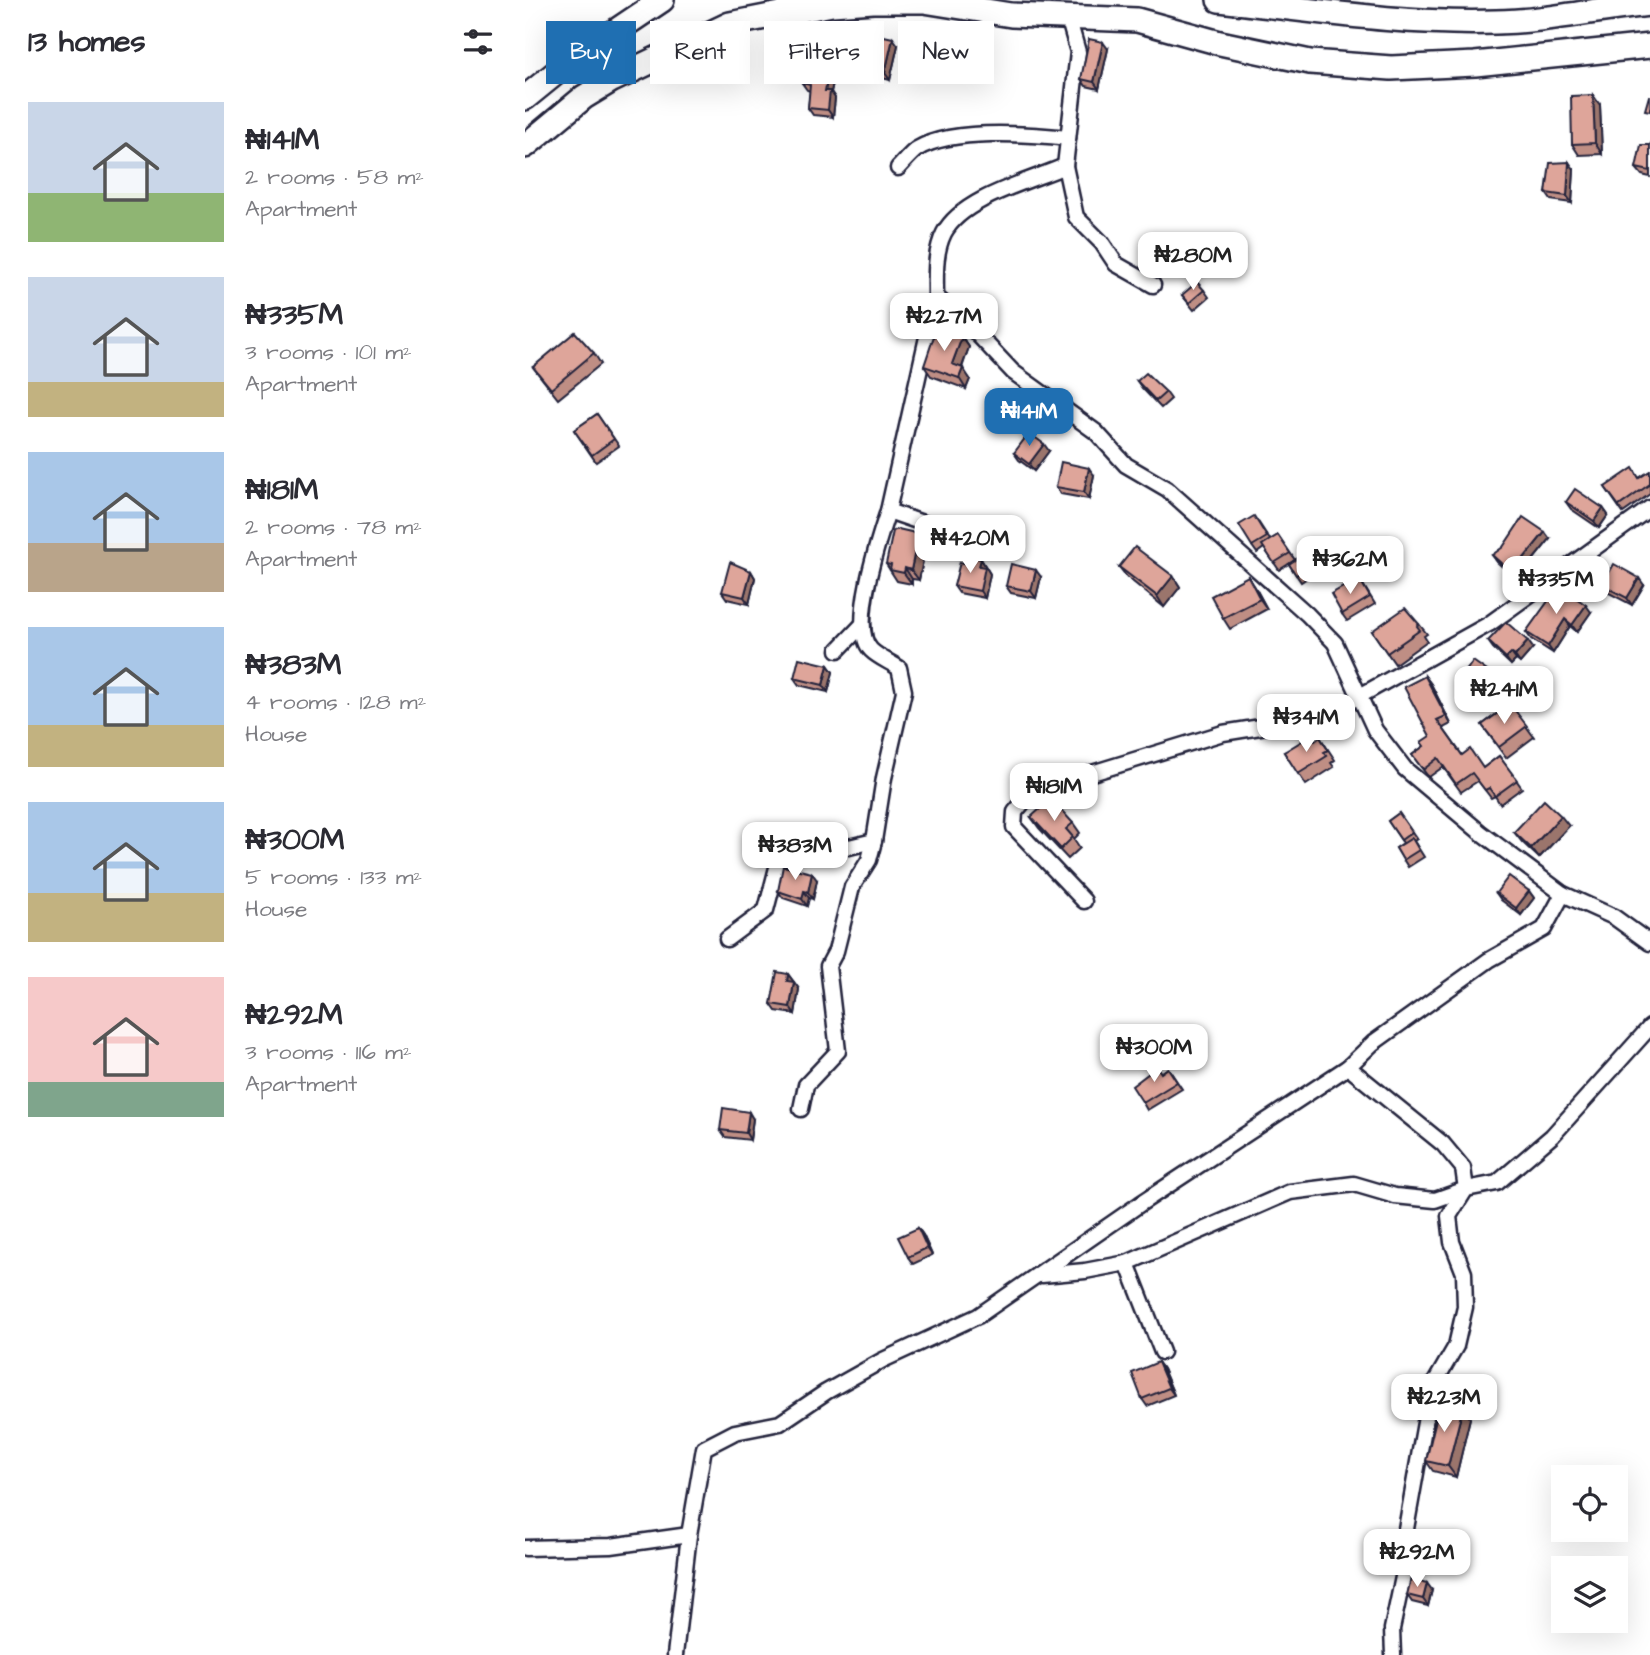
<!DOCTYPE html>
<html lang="en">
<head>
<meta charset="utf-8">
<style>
  :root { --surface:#fff; --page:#f2f2f3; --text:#2b2b33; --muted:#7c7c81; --accent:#1f6fb2 }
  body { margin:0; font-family:"Architects Daughter",sans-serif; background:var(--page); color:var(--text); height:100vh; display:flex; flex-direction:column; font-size:26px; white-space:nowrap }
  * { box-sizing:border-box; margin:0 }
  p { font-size:23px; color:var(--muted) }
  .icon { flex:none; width:38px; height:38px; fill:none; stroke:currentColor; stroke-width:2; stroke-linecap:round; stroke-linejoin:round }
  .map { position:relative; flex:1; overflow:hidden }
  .panel { display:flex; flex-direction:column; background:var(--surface); width:525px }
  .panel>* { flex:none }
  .guide { position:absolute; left:21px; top:21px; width:665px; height:63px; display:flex; gap:14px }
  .controls { position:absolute; left:1026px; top:1465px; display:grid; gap:14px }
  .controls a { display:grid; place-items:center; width:77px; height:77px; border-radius:0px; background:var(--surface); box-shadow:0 7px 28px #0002; font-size:35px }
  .price { position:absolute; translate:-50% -60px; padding:0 16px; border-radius:14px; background:#fff; color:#222; font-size:23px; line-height:46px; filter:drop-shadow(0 2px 4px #0008) }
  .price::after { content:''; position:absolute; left:50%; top:42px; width:21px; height:16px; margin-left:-10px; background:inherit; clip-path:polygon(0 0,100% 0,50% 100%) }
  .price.active { background:var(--accent); color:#fff }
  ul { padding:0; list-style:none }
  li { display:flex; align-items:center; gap:21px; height:175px; padding:0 28px }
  li span { display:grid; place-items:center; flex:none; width:196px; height:140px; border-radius:0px; color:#555 }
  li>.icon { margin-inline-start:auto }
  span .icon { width:84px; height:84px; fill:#fffc; stroke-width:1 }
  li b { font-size:30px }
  h2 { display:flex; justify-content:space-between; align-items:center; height:84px; padding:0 28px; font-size:30px }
  .chip { padding:0 24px; border-radius:0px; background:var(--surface); box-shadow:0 7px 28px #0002; font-size:24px; line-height:63px }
  .chip.active { background:var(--accent); color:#fff }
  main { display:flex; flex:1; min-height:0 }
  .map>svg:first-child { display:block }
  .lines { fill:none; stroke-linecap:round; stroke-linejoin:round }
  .street-casing { stroke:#22223b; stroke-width:19 }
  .primary-casing { stroke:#22223b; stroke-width:28 }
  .street { stroke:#fff; stroke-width:14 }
  .primary { stroke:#fff; stroke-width:23 }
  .wall { fill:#bf8e84; stroke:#22223b; stroke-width:2 }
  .shaded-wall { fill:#9b746c; stroke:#22223b; stroke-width:2 }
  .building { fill:#dea59a; stroke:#22223b; stroke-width:2 }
</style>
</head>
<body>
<main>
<section class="panel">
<h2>13 homes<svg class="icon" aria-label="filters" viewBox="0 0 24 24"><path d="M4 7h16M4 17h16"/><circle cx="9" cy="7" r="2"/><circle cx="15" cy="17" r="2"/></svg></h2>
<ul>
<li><span style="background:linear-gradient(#c9d6e8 65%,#8fb573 0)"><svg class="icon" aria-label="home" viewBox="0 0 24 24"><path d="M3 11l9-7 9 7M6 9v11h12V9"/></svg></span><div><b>₦141M</b><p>2 rooms · 58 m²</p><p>Apartment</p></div></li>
<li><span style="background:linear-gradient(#c9d6e8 75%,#c2b280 0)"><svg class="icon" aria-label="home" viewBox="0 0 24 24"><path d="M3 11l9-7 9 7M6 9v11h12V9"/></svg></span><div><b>₦335M</b><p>3 rooms · 101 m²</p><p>Apartment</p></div></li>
<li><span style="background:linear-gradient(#a9c7e8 65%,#b9a48a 0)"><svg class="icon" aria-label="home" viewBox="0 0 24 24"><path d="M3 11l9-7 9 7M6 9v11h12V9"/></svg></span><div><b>₦181M</b><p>2 rooms · 78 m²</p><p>Apartment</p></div></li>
<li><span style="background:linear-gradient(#a9c7e8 70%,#c2b280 0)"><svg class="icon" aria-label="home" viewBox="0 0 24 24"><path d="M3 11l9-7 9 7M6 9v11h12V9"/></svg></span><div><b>₦383M</b><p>4 rooms · 128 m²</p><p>House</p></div></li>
<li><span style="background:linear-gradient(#a9c7e8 65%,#c2b280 0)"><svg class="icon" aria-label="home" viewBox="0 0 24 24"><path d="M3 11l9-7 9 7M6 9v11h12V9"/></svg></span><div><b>₦300M</b><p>5 rooms · 133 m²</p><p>House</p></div></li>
<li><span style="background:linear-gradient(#f6c9c9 75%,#7fa58c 0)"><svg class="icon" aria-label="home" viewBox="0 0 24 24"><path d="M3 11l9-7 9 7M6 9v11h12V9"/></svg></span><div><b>₦292M</b><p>3 rooms · 116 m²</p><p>Apartment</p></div></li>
</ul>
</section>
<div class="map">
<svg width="1125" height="1655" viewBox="0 0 1125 1655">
  <rect width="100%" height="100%" fill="#fff"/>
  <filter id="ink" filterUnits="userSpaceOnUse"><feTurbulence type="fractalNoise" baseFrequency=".0143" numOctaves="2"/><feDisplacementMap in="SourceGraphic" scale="14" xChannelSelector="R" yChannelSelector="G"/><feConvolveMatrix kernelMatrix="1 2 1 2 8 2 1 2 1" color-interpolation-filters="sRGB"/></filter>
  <g filter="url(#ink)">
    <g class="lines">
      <g class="street-casing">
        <g id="street">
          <polyline points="543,17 553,52 540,166 551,217 577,243 591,264 628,285"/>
          <path d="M540,166C505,181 437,198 419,233C409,253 411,276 411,297L440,321L488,372L571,432L601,465L642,489L782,614L810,643L850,730L880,769L955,832L1038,894L1089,917L1125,943"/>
          <path d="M373,168C379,162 385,154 392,149C426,128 505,134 543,138"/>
          <polyline points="411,297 363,511 412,528 440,545"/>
          <polyline points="313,650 337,625"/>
          <polyline points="559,901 489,827 490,812 500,800 525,793 557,776 698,733 797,717 964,624 1125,508"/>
          <polyline points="202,939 241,910 254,860 269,841 294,837 324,847 349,841"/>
          <polyline points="823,1067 918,1144 938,1168 941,1189 924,1216 927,1242 939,1273 940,1307 931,1346 906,1389 879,1540 878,1577 867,1629 868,1655"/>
          <path d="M276,1109L281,1085L313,1051L303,966L311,951L327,887L344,860L349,841L359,778L379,691L374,668C365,662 353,657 346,650C324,628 354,538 363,511"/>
          <polyline points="602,1263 637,1352"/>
          <polyline points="517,1275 560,1271 602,1263 765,1192 829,1184 870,1196 910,1200 941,1189 972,1183 1027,1136 1125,1027"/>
          <polyline points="0,1548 86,1546 164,1535"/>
          <polyline points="150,1655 164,1535 179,1448 210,1432 255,1423 301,1392 358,1360 453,1316 615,1204 823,1067 848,1043 964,960 1019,929 1038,894"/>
        </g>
      </g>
      <g class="primary-casing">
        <g id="primary">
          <path d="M694,0C786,10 878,25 971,22C1024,21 1073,9 1125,4"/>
          <polyline points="0,98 43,63 137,0"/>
          <polyline points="0,146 59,97 87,80 205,24 307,4 348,1 399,1 486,15 612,20 695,43 785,62 866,68 950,64 1125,46"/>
        </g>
      </g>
      <use href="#street" class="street"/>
      <use href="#primary" class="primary"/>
    </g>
    <g class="wall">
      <polygon points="373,45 365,80 346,75 341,68"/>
      <polygon points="445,46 443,59 431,58 429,55"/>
      <polygon points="583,49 574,89 561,86 556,79"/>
      <polygon points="304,71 309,78 306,92 310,98 308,117 288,115 283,108 285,91 282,90 277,83"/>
      <polygon points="1075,105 1077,154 1054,155 1047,144"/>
      <polygon points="1125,145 1125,177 1117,175 1111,168"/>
      <polygon points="1049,169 1047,203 1026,200 1021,193"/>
      <polygon points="679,290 684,297 669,310 657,295"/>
      <polygon points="437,337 444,347 437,368 445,379 441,389 406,376 399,366"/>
      <polygon points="69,353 76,364 33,399 8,367"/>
      <polygon points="612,381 641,392 646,399 636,408 617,388"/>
      <polygon points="72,414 94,446 71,462 49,430"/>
      <polygon points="524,451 509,471 494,460 489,453"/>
      <polygon points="1125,471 1125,494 1098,513 1080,487 1114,478"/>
      <polygon points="569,475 564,499 536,494 531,487"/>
      <polygon points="1041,502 1078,508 1083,515 1074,528 1046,509"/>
      <polygon points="734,523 745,540 753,535 770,560 754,570 739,548 732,553 727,546"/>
      <polygon points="1025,539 992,580 972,562 967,555"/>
      <polygon points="401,546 394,580 387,579 387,584 372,581 361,564"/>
      <polygon points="788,548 800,566 776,582 764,564"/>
      <polygon points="456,559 465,574 460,598 434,593 429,586 442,564"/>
      <polygon points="594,567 648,576 655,587 639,607 602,577"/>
      <polygon points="226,571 230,578 224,604 202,599 197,592"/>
      <polygon points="723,576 730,587 742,609 705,629 698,618"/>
      <polygon points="516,577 511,598 486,593 481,586"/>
      <polygon points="834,578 850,604 822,621 817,614"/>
      <polygon points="1077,585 1119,585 1107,605 1082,592"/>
      <polygon points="1066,612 1052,632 1045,626 1028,653 1006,639 1001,632"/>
      <polygon points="894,624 902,634 899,636 902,641 870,664 847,631"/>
      <polygon points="963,641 1008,648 995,663 991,660 986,665 968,648"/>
      <polygon points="303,665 308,672 303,692 274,685 269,678"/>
      <polygon points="900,676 906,684 926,724 918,728 937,755 958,768 974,756 997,788 975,804 970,796 966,798 953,781 936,792 918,767 904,777 902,775 887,755 899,746 905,736"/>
      <polygon points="934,681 974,683 960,702 939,688"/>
      <polygon points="985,704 1009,737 981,758 957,725"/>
      <polygon points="795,737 810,760 806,763 809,767 781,785 759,752 790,741"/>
      <polygon points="874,813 892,839 889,841 899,857 883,867 871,848 878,843 863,821"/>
      <polygon points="506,817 548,823 555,833 549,839 555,848 543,859 514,828"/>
      <polygon points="1044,826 1014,858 997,842 989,832"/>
      <polygon points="292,880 288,899 284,898 282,906 258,898 253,891"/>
      <polygon points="1004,891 1009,898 996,915 976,900 971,893"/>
      <polygon points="263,974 274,989 270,1014 251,1011 246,1004"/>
      <polygon points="643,1068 657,1089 622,1110 618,1103 636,1073"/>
      <polygon points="228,1119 225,1140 200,1137 195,1130"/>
      <polygon points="393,1228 398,1235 407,1255 388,1264 383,1257"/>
      <polygon points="633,1362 638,1369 649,1395 622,1406 617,1399"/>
      <polygon points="938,1407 945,1418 931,1477 908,1471 901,1461"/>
      <polygon points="907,1590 903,1606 887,1602 882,1595"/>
    </g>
    <g class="shaded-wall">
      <polygon points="368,38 373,45 365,80 360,73"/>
      <polygon points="442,42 445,46 443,59 441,56"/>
      <polygon points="578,42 583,49 574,89 569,82"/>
      <polygon points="304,71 309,78 306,92 310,98 308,117 303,110 300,91"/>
      <polygon points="1068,95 1075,105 1077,154 1070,143"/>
      <polygon points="1044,162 1049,169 1047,203 1042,196"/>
      <polygon points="437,337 444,347 434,375 427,364"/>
      <polygon points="438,368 445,379 441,389 434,378"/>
      <polygon points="519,444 524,451 509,471 504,464"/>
      <polygon points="564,468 569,475 564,499 559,492"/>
      <polygon points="1078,508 1083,515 1074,528 1069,521"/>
      <polygon points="1020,532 1025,539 992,580 987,573"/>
      <polygon points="393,536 401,546 394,580 386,570"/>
      <polygon points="456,559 465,574 460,598 455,591 454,566"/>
      <polygon points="380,568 387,579 387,584 379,573"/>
      <polygon points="511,570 516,577 511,598 506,591"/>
      <polygon points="226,571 230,578 224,604 219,597"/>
      <polygon points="648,576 655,587 639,607 632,596"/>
      <polygon points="723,576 730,587 742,609 735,599"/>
      <polygon points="1114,578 1119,585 1107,605 1102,598"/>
      <polygon points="1061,605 1066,612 1052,632 1047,625"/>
      <polygon points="1040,619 1045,626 1028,653 1023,646"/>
      <polygon points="1003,641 1008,648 995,663 990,656"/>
      <polygon points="986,653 991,660 986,665 981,658"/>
      <polygon points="303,665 308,672 303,692 298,685"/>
      <polygon points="900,676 906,684 926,724 921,716"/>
      <polygon points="969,676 974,683 960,702 955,695"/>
      <polygon points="1036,816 1044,826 1014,858 1006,848"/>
      <polygon points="287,873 292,880 288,899 283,892"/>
      <polygon points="279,891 284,898 282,906 277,899"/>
      <polygon points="1004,891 1009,898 996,915 991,908"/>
      <polygon points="263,974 268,981 267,988 262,981"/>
      <polygon points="269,982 274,989 270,1014 265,1007"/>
      <polygon points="224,1112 228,1119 225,1140 221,1133"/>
      <polygon points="393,1228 398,1235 407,1255 402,1248"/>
      <polygon points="633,1362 638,1369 649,1395 644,1388"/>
      <polygon points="938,1407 945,1418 931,1477 923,1466"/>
      <polygon points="902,1583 907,1590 903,1606 898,1599"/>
    </g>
    <g class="building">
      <polygon points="350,34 368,38 360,73 341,68"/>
      <polygon points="564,39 578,42 569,82 556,79"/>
      <polygon points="430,41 442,42 441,56 429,55"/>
      <polygon points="280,66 304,71 300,91 305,91 303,110 283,108 285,85 277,83"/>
      <polygon points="1068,95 1070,143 1047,144 1046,96"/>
      <polygon points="1124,96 1125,96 1125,111 1120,110"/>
      <polygon points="1116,145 1125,145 1125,171 1111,168"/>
      <polygon points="1044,162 1042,196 1021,193 1025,163"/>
      <polygon points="672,282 679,290 664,303 657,295"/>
      <polygon points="412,327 437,337 427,364 438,368 434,378 399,366"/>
      <polygon points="50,332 69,353 26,389 8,367"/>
      <polygon points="621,373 641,392 631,401 612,381"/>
      <polygon points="72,414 89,439 67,455 49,430"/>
      <polygon points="504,433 519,444 504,464 489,453"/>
      <polygon points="536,462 564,468 559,492 531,487"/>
      <polygon points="1108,468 1114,478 1125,471 1125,484 1094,506 1080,487"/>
      <polygon points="1050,489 1078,508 1069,521 1041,502"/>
      <polygon points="729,516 742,537 727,546 714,525"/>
      <polygon points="998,517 1020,532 987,573 967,555 978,547"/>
      <polygon points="373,529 386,532 393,536 386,570 380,568 379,573 365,570 366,565 361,564 368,531"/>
      <polygon points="753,535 765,553 749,563 737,545"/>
      <polygon points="610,547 648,576 632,596 594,567"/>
      <polygon points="788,548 795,559 771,575 764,564"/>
      <polygon points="444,556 456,559 454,566 460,567 455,591 429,586 435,562 442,564"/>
      <polygon points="205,562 226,571 219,597 197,592"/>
      <polygon points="486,564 511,570 506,591 481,586"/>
      <polygon points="1089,564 1114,578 1102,598 1077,585"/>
      <polygon points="723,576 735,599 698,618 686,596"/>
      <polygon points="834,578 845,597 817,614 806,594"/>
      <polygon points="1034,586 1061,605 1047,625 1040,619 1023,646 1001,632"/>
      <polygon points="880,608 894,624 892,626 895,630 862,653 847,631"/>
      <polygon points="981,622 1003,641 990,656 986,653 981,658 963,641"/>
      <polygon points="274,658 303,665 298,685 269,678"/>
      <polygon points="948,661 969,676 955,695 934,681"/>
      <polygon points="900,676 921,716 912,720 937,755 945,749 958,768 974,756 992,780 970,796 964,788 960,790 947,773 931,784 913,758 899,769 896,767 887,755 899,746 896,742 905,736 879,687"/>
      <polygon points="985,704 1002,726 974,747 957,725"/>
      <polygon points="787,735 790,741 795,737 803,750 799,752 802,756 773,774 759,752"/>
      <polygon points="526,799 548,823 541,829 548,837 536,849 506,817"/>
      <polygon points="1019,800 1036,816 1006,848 989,832"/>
      <polygon points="874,813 887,832 876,840 863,821"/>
      <polygon points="887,838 894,850 878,860 871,848"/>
      <polygon points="258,866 287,873 283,892 279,891 277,899 253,891"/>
      <polygon points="984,876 1004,891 991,908 971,893"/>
      <polygon points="252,972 263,974 262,981 269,982 265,1007 246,1004"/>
      <polygon points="632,1067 636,1073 643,1068 652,1082 618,1103 607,1086"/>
      <polygon points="198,1108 224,1112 221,1133 195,1130"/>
      <polygon points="393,1228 402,1248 383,1257 373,1237"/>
      <polygon points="633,1362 644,1388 617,1399 607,1373"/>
      <polygon points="915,1402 938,1407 923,1466 901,1461"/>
      <polygon points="886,1579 902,1583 898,1599 882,1595"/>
    </g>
  </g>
</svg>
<div class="controls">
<a><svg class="icon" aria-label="locate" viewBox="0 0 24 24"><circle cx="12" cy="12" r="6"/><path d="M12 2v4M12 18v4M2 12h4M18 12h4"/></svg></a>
<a><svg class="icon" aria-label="layers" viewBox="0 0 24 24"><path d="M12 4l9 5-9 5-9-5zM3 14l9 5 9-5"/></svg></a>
</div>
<b class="price" style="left:668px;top:292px">₦280M</b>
<b class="price" style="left:419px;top:353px">₦227M</b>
<b class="price active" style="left:504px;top:448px">₦141M</b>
<b class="price" style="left:445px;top:575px">₦420M</b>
<b class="price" style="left:825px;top:596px">₦362M</b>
<b class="price" style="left:1031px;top:616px">₦335M</b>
<b class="price" style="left:979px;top:726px">₦241M</b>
<b class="price" style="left:781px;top:754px">₦341M</b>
<b class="price" style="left:529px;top:823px">₦181M</b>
<b class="price" style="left:270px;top:882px">₦383M</b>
<b class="price" style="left:629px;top:1084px">₦300M</b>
<b class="price" style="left:919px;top:1434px">₦223M</b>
<b class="price" style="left:892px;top:1589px">₦292M</b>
<div class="guide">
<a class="chip active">Buy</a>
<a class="chip">Rent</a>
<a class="chip">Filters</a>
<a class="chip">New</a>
</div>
</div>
</main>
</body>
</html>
